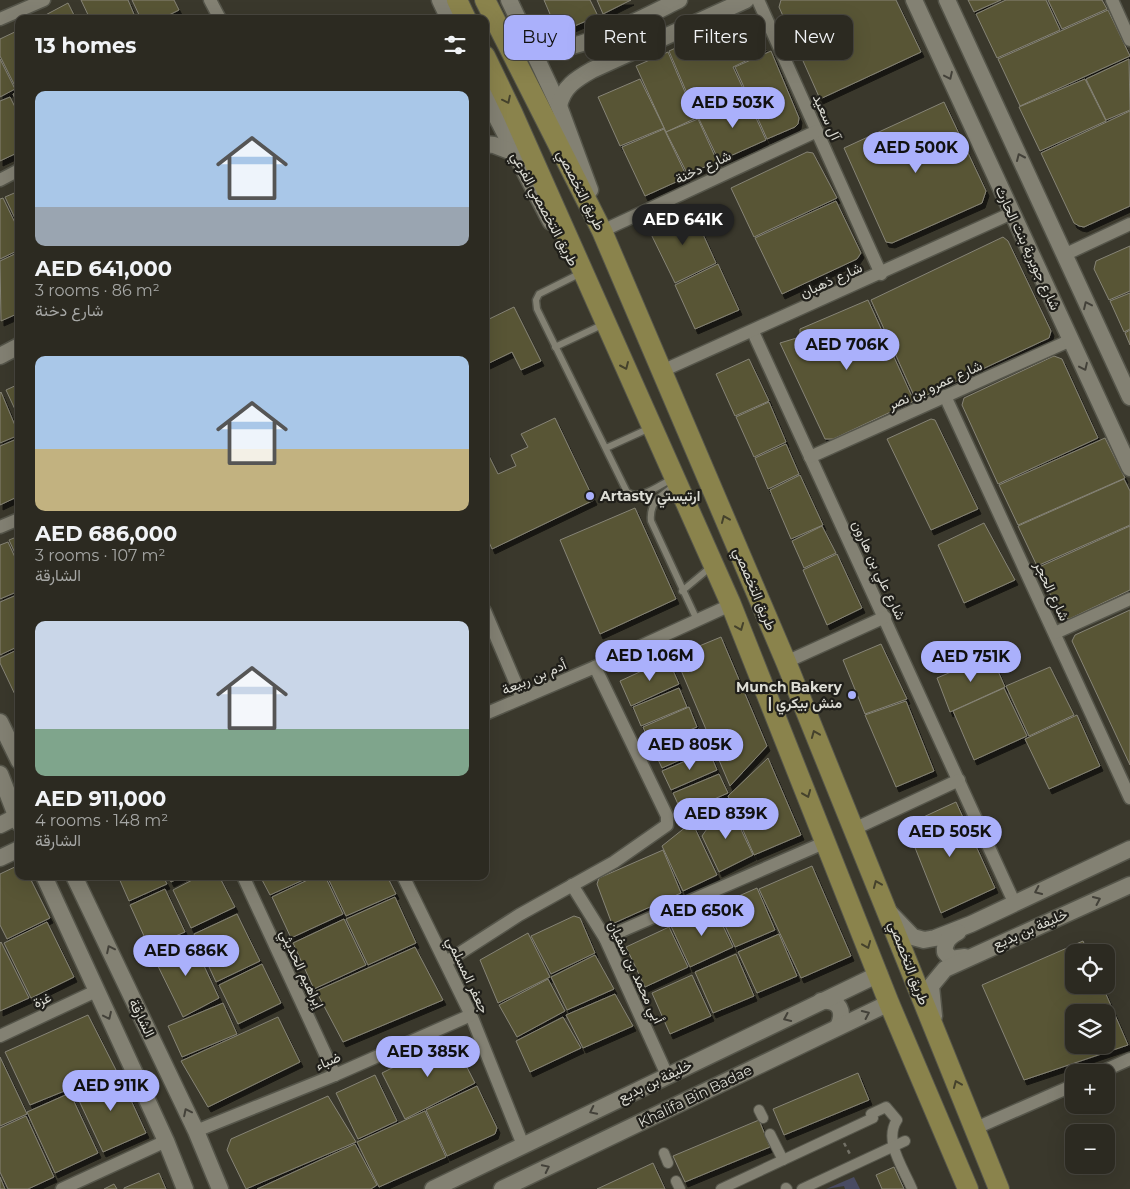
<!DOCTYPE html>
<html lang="en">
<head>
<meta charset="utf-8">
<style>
  :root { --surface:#2c2a21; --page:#34322a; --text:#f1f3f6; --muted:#a6a7a5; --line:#48463f; --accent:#aab0fb }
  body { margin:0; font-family:Montserrat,Vazirmatn,sans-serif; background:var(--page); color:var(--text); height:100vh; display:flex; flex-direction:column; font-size:19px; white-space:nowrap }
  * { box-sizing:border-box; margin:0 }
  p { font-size:16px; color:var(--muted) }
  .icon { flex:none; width:28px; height:28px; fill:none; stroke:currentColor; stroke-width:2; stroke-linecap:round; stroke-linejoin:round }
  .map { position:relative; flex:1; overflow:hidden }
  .drawer { position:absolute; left:15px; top:15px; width:474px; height:865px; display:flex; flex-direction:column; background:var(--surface); border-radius:10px; box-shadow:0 5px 20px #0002,0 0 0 1px var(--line) }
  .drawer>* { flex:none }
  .guide { position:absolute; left:504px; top:15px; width:475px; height:45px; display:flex; gap:10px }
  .controls { position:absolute; left:1065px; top:944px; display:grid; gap:10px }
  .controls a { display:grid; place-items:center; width:50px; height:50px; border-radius:10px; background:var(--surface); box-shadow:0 5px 20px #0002,0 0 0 1px var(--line); font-size:25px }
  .price { position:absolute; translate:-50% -42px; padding:0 11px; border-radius:18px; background:var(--accent); color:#111; font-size:16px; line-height:32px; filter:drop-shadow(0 1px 2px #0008) }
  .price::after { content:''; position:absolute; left:50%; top:30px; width:15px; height:11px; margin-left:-8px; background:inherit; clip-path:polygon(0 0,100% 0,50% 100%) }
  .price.on { background:#222; color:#fff }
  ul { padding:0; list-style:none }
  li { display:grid; align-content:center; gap:10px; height:265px; padding:0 20px }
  li span { display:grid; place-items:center; height:155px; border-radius:10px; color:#555 }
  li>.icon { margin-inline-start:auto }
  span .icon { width:90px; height:90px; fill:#fffc; stroke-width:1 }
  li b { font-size:21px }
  h2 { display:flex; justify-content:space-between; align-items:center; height:60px; padding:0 20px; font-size:21px }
  .tag { padding:0 18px; border-radius:10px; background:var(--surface); box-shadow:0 5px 20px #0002,0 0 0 1px var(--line); font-size:18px; line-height:45px }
  .tag.on { background:var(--accent); color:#111 }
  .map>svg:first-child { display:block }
  .green { fill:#494b62 }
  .building { fill:#585435; stroke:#868476; fill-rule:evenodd; filter:url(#shadow) }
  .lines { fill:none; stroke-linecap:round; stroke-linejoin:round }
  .service-casing { stroke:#55554a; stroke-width:9 }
  .pedestrian-casing { stroke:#55554a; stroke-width:12 }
  .minor-casing { stroke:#55554a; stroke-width:15 }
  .tertiary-casing { stroke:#55554a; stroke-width:19 }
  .primary-casing { stroke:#55554a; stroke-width:22 }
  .path { stroke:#737167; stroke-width:2.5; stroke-dasharray:4 4; stroke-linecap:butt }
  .service { stroke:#838173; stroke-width:6 }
  .pedestrian { stroke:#838173; stroke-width:10 }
  .minor { stroke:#838173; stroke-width:12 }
  .tertiary { stroke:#838173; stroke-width:16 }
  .primary { stroke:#8a834c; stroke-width:20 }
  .oneway { stroke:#434139 }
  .oneway2 { stroke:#45422c }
  .poi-dot { fill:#aab0fb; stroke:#201f1a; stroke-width:2 }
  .labels { text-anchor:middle; stroke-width:4.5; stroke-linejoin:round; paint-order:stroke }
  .street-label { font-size:14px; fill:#dcdcd4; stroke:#201f1a }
  .poi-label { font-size:14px; font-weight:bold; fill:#dcdcd4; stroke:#201f1a; text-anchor:start }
</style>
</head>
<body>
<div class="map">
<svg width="1130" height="1189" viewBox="0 0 1130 1189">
  <defs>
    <filter id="shadow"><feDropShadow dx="3" dy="5" stdDeviation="0" flood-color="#0009"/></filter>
  </defs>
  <rect width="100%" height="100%" fill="#3a382c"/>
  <polygon class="green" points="854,1177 860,1189 845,1189 844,1186 826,1189"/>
  <g class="building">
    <polygon points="81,0 128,0 136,19 90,19"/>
    <polygon points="132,0 174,0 179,10 161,19 141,19"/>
    <polygon points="544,0 590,0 598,16 558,33"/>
    <polygon points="597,0 631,0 603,14"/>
    <polygon points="781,0 896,0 921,52 820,99 779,7"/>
    <polygon points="968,0 1001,0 974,12"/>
    <polygon points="1006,0 1046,0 1060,30 997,58 976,14"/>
    <polygon points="1048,0 1102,0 1107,9 1062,29"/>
    <polygon points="68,3 76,19 38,19"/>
    <polygon points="1108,10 1130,56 1020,106 998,59"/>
    <polygon points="748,15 766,51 733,67 747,97 698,119 669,51"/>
    <polygon points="19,30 19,89 17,90 0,56 0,39"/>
    <polygon points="771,51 799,118 798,124 795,127 767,139 735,67"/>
    <polygon points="668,52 696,118 666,132 636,66"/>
    <polygon points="0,59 15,89 0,97"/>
    <polygon points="1129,59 1130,110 1106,120 1086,79"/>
    <polygon points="640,79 664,128 620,146 598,97"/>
    <polygon points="1085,79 1106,121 1040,151 1019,107"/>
    <polygon points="19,91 19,108 13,94"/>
    <polygon points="10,97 19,115 19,152 0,161 0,101"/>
    <polygon points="747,98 766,140 719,161 699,119"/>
    <polygon points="944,102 986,191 982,203 892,243 886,242 844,148"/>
    <polygon points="1130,111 1130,206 1084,227 1079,226 1074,223 1041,153"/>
    <polygon points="698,119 717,161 688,175 666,132"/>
    <polygon points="664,129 687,177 645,196 622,147"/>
    <polygon points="807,152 813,153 837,198 754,237 731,188"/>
    <polygon points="19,191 19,227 5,197"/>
    <polygon points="3,198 19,231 19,250 0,259 0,199"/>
    <polygon points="836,201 861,253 857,259 782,294 755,238"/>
    <polygon points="692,210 716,263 675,283 649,230"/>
    <polygon points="1003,237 1008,241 1051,331 1049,338 916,400 871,300"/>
    <polygon points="1130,246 1130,291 1109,300 1094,269 1096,261"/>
    <polygon points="19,252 19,313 1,321 0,261"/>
    <polygon points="718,264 739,310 695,329 675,285"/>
    <polygon points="1130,293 1130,329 1124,332 1110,301"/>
    <polygon points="868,300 914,401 833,439 825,439 780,343 800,337 800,329"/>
    <polygon points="514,307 541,361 521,370 512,352 485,365 485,321"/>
    <polygon points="1130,330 1130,345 1125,333"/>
    <polygon points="1054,356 1062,359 1098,438 998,484 962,405 964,398"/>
    <polygon points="749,359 769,401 735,416 716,374"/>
    <polygon points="19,384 19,418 6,390"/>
    <polygon points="1,392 19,435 0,443 0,393"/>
    <polygon points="769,402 786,442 754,457 736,417"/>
    <polygon points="555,418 594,500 492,549 485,533 485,448 498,474 516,466 511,455 528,447 521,434"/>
    <polygon points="931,419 935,420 978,509 931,530 887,439"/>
    <polygon points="19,438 19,496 0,505 0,446"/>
    <polygon points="1105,438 1125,478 1018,525 999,485"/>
    <polygon points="786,444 799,474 768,489 755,458"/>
    <polygon points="800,475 823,525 791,539 770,490"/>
    <polygon points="1124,479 1130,491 1130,525 1037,566 1018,526"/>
    <polygon points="635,508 676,599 600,634 560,540"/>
    <polygon points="984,523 1015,580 964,603 938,545"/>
    <polygon points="822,526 836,553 804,568 792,541"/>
    <polygon points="1130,526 1130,590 1069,619 1059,616 1039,567"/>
    <polygon points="19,536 19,562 9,540"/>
    <polygon points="8,542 19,566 19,591 0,599 0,545"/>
    <polygon points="837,554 862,608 827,625 803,570"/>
    <polygon points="19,594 19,646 0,655 0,602"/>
    <polygon points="1130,610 1130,765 1072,641 1075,635"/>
    <polygon points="721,637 767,746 730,786 675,656"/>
    <polygon points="881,644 907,699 865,714 843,660"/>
    <polygon points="19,649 19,703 0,663 0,658"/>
    <polygon points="991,655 1005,687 950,712 937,678"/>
    <polygon points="668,659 679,684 631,706 620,681"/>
    <polygon points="1050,667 1074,715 1029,736 1006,686"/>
    <polygon points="679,688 687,707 641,726 633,707"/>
    <polygon points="1004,688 1027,736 974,760 953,711"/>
    <polygon points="906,701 934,771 896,787 865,715"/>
    <polygon points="689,707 697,727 651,746 643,727"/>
    <polygon points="1077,715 1100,766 1049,789 1025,739"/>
    <polygon points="699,729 707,748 662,768 653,749"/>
    <polygon points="709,751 717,770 671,790 662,771"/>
    <polygon points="768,758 801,835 754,855 728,796"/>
    <polygon points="719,774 728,793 682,813 673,793"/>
    <polygon points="727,800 753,855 719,872 702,836"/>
    <polygon points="956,802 995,888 941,913 906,825"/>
    <polygon points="692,822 717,875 683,891 662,846"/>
    <polygon points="663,850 681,893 612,924 597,884 599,878"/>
    <polygon points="19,865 19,876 29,876 50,918 7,939 0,925 0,874"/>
    <polygon points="812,866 851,956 801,978 759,889"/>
    <polygon points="118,876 163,876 167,884 129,901"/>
    <polygon points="168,876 183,876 171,882"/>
    <polygon points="200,876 219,876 235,907 191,928 173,890"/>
    <polygon points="260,876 312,876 270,895"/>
    <polygon points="316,876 325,876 343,914 291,938 272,897"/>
    <polygon points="327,876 387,876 396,894 346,916"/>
    <polygon points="757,888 775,930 735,947 716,906"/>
    <polygon points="165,889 185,932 149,947 130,905"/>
    <polygon points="395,897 416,943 368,965 346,919"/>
    <polygon points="714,907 733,947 690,967 671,926"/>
    <polygon points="237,914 260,961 216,982 194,934"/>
    <polygon points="574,916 580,918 595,953 551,974 531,936"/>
    <polygon points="344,919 366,965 314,989 293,943"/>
    <polygon points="47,922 74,977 31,998 4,943"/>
    <polygon points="669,927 688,967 645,987 626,947"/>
    <polygon points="528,933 550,977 498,1003 480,960"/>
    <polygon points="779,934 797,976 757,993 738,952"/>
    <polygon points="191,938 219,998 183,1017 153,956"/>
    <path d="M1083,941L1088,952H1074V985H1102L1128,1045L1024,1080L982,985ZM1074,1012H1106V1045H1074Z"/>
    <polygon points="1,942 29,998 0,1011 0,943"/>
    <polygon points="415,947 443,1000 343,1042 316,991"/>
    <polygon points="736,954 754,996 713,1013 695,972"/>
    <polygon points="595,955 614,989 567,1010 551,977"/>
    <polygon points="262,964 281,1003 238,1024 219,985"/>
    <polygon points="692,975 711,1016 670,1034 652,993"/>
    <polygon points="548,979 565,1011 517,1037 499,1005"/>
    <polygon points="615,994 633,1026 583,1048 566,1015"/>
    <polygon points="223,1003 237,1034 182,1057 168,1026"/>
    <polygon points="88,1015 116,1070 30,1105 5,1052"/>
    <polygon points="278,1017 300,1062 208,1107 181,1061"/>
    <polygon points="563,1017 581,1048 530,1072 516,1041"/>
    <polygon points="452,1038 475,1083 405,1119 382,1073"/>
    <polygon points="0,1057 27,1114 0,1126"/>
    <polygon points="118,1072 146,1133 103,1152 75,1092"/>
    <polygon points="858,1073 869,1100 784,1135 773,1109"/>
    <polygon points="375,1075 397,1121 358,1139 336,1093"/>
    <polygon points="477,1086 497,1128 495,1134 447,1156 426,1110"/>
    <polygon points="70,1093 98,1153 55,1173 27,1112"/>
    <polygon points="328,1096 356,1142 246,1189 227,1150 231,1139"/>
    <polygon points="425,1111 446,1157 379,1187 357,1142"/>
    <polygon points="26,1116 54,1177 28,1189 8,1189 0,1172 0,1128"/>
    <polygon points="759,1120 770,1147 685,1182 673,1156"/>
    <polygon points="355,1144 377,1185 371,1189 257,1189"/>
    <polygon points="653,1163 665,1189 597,1189"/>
    <polygon points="894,1167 904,1189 882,1189 876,1175"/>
    <polygon points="159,1173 166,1189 124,1189 124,1188"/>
    <polygon points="0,1177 5,1189 0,1189"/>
    <polygon points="114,1184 117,1189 104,1189"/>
  </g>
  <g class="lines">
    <g class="service-casing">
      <g id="service">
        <path d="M579,274L539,294L536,300L537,309L627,492C640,501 659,485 672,479"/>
        <polyline points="555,347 604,324"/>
        <polyline points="606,448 650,428"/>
        <path d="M674,486C661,496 649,502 651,521L697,620"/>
        <polyline points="682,591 712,566"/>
      </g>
    </g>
    <g class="pedestrian-casing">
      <g id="pedestrian">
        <polyline points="759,1110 763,1118"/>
        <polyline points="770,1134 783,1160"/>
        <polyline points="664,1153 668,1163"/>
        <polyline points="676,1181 680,1189"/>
        <polyline points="786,1188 787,1189"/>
        <path d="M721,1189L873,1118L871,1114L886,1107L897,1120C883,1141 904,1169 912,1189"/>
        <polyline points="802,1189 905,1141"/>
      </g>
    </g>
    <g class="minor-casing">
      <g id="minor">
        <polyline points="210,0 220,19"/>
        <polyline points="758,0 881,274"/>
        <polyline points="1112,0 1130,40"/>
        <polyline points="0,19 44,0"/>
        <polyline points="0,180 19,170"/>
        <polyline points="602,231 817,131"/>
        <polyline points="1064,255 1130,224"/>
        <polyline points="753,332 1014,902"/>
        <polyline points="662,371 1012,213"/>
        <polyline points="945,396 1130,798"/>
        <polyline points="810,457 1071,340"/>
        <polyline points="0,527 19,519"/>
        <polyline points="485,611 522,698"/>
        <polyline points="1055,633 1130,599"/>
        <polyline points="786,662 885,617"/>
        <polyline points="485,714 595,667 726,607 730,602"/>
        <polyline points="854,829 959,780"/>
        <polyline points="243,876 335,1075"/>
        <polyline points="403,876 471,1015 523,1145"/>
        <polyline points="572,885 605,938 667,1075"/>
        <polyline points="605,938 826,842"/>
        <polyline points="446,962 519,915 614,862 667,825 667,816 595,667"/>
        <polyline points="0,1036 96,991"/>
        <polyline points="1101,1072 1130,1059"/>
        <polyline points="976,1128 1074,1085"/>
        <polyline points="196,1131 335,1075 471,1015"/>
        <polyline points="62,1189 166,1141"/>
      </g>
    </g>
    <g class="tertiary-casing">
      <g id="tertiary">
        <polyline points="440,0 449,19"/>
        <polyline points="509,0 559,106 590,190"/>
        <polyline points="914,0 1130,468"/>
        <polyline points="947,0 1130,397"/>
        <path d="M531,46C559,64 650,14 679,0"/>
        <polyline points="485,95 551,222"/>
        <path d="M559,106C563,87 576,79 592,70L746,0"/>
        <polyline points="485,144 494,145 515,153"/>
        <polyline points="0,356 19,346"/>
        <polyline points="0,722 19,761"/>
        <polyline points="0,774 19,823"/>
        <polyline points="0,825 16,817"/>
        <polyline points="0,858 19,849"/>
        <polyline points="44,876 166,1141 185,1189"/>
        <polyline points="74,876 196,1131 220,1189"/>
        <polyline points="890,913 913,937 924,940 935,938 971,924 1130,849"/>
        <path d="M958,932C949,937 944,942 945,952L951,959L965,957"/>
        <path d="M821,1001C840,999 845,1012 838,1027"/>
        <polyline points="934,1016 931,986 945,969 1130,885"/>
        <polyline points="433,1189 879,974"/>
        <polyline points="502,1189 889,1003"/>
      </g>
    </g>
    <g class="primary-casing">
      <g id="primary">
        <polyline points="457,0 466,19"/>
        <polyline points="485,0 602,231 786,662 999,1189"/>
        <polyline points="485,56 512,112 730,602 889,1003 968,1189"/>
      </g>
    </g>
    <polyline class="path" points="844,1143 851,1156"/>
    <use href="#service" class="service"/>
    <use href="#pedestrian" class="pedestrian"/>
    <use href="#minor" class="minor"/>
    <use href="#tertiary" class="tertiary"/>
    <use href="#primary" class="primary"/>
  </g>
  <defs><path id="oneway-chevron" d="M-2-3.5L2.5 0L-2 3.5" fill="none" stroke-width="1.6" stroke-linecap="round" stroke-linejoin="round" transform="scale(1.25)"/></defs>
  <g class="oneway">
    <use href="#oneway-chevron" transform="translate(949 76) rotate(65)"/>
    <use href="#oneway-chevron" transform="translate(1020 157) rotate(-114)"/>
    <use href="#oneway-chevron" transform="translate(1087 305) rotate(-115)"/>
    <use href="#oneway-chevron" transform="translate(1084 367) rotate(65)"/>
    <use href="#oneway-chevron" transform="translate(1038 891) rotate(155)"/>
    <use href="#oneway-chevron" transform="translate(1097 900) rotate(-24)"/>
    <use href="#oneway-chevron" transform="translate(110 949) rotate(-116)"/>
    <use href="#oneway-chevron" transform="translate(866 1014) rotate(-25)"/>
    <use href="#oneway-chevron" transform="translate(108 1016) rotate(65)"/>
    <use href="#oneway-chevron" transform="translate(787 1018) rotate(155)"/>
    <use href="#oneway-chevron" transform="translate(593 1111) rotate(154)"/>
    <use href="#oneway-chevron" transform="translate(187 1112) rotate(-116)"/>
    <use href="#oneway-chevron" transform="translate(546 1168) rotate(-26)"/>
  </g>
  <g class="oneway2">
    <use href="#oneway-chevron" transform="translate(507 100) rotate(64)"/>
    <use href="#oneway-chevron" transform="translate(625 366) rotate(66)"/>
    <use href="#oneway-chevron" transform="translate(725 519) rotate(-113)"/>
    <use href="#oneway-chevron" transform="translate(740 627) rotate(68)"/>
    <use href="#oneway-chevron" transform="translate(815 734) rotate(-112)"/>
    <use href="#oneway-chevron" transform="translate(807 794) rotate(68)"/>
    <use href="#oneway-chevron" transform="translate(877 884) rotate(-113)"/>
    <use href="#oneway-chevron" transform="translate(867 945) rotate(68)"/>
    <use href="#oneway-chevron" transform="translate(957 1084) rotate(-113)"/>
  </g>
  <g class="poi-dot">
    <circle cx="590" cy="496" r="5"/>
    <circle cx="852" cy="695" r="5"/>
  </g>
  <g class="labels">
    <g class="street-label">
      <text transform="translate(827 117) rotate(66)" y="5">آل سعيد</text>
      <text transform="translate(703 167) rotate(-25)" y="5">شارع دخنة</text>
      <text transform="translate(581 190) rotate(63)" y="5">طريق التخصصي</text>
      <text transform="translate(545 209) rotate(62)" y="5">طريق التخصصي الفرعي</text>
      <text transform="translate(1028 248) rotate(65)" y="5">شارع جويرية بنت الحارث</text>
      <text transform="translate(831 280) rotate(-24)" y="5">شارع ذهبان</text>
      <text transform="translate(935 385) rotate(-24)" y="5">شارع عمرو بن نصر</text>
      <text transform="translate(879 570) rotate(65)" y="5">شارع علي بن هارون</text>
      <text transform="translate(755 589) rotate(67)" y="5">طريق التخصصي</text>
      <text transform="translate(1052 591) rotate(65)" y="5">شارع الحجر</text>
      <text transform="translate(534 677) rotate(-23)" y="5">أدم بن ربيعة</text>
      <text transform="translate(1030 929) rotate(-24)" y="5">خليفة بن بديع</text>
      <text transform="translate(909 963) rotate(69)" y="5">طريق التخصصي</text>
      <text transform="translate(302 969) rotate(65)" y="5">إبراهيم الحديثي</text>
      <text transform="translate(636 972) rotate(65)" y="5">أبي محمد بن سفيان</text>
      <text transform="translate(468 975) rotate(65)" y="5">جعفر المسلمي</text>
      <text transform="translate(42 1000) rotate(-25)" y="5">غزة</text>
      <text transform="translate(142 1018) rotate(64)" y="5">الشارقة</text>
      <text transform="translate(328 1061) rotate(-23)" y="5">ضباء</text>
      <text transform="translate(655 1081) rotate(-26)" y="5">خليفة بن بديع</text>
      <text transform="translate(695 1096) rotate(-26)" y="5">Khalifa Bin Badae</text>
    </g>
    <g class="poi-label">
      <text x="600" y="501">Artasty ارتيستي</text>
      <text x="842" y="692" text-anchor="end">Munch Bakery<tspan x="842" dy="16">| منش بيكري</tspan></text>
    </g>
  </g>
</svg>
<div class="controls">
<a><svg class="icon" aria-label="locate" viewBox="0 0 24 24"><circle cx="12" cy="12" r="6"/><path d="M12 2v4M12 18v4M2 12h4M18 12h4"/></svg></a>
<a><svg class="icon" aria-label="layers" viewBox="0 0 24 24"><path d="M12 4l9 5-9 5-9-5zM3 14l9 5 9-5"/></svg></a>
<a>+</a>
<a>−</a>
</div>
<b class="price" style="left:733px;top:129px">AED 503K</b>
<b class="price" style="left:916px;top:174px">AED 500K</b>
<b class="price on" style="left:683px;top:246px">AED 641K</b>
<b class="price" style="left:847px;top:371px">AED 706K</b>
<b class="price" style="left:650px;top:682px">AED 1.06M</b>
<b class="price" style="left:971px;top:683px">AED 751K</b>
<b class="price" style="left:690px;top:771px">AED 805K</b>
<b class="price" style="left:726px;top:840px">AED 839K</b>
<b class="price" style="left:950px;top:858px">AED 505K</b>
<b class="price" style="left:702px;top:937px">AED 650K</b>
<b class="price" style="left:186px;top:977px">AED 686K</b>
<b class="price" style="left:428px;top:1078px">AED 385K</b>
<b class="price" style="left:111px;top:1112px">AED 911K</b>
<div class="guide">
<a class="tag on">Buy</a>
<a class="tag">Rent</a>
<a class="tag">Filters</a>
<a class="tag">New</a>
</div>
<section class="drawer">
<h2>13 homes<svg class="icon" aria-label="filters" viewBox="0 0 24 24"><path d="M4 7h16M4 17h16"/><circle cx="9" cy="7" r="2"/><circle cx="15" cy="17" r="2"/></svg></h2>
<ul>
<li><span style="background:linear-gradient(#a9c7e8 75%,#9aa5b1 0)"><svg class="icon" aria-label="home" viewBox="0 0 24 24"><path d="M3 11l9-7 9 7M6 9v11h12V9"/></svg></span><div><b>AED 641,000</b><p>3 rooms · 86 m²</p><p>شارع دخنة</p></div></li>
<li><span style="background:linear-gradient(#a9c7e8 60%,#c2b280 0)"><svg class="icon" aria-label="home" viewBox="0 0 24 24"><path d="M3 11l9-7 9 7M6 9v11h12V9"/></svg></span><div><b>AED 686,000</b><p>3 rooms · 107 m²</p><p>الشارقة</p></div></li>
<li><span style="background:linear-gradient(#c9d6e8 70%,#7fa58c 0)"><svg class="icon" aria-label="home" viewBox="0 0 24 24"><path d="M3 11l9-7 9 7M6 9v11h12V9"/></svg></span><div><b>AED 911,000</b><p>4 rooms · 148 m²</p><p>الشارقة</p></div></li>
</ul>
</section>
</div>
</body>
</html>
